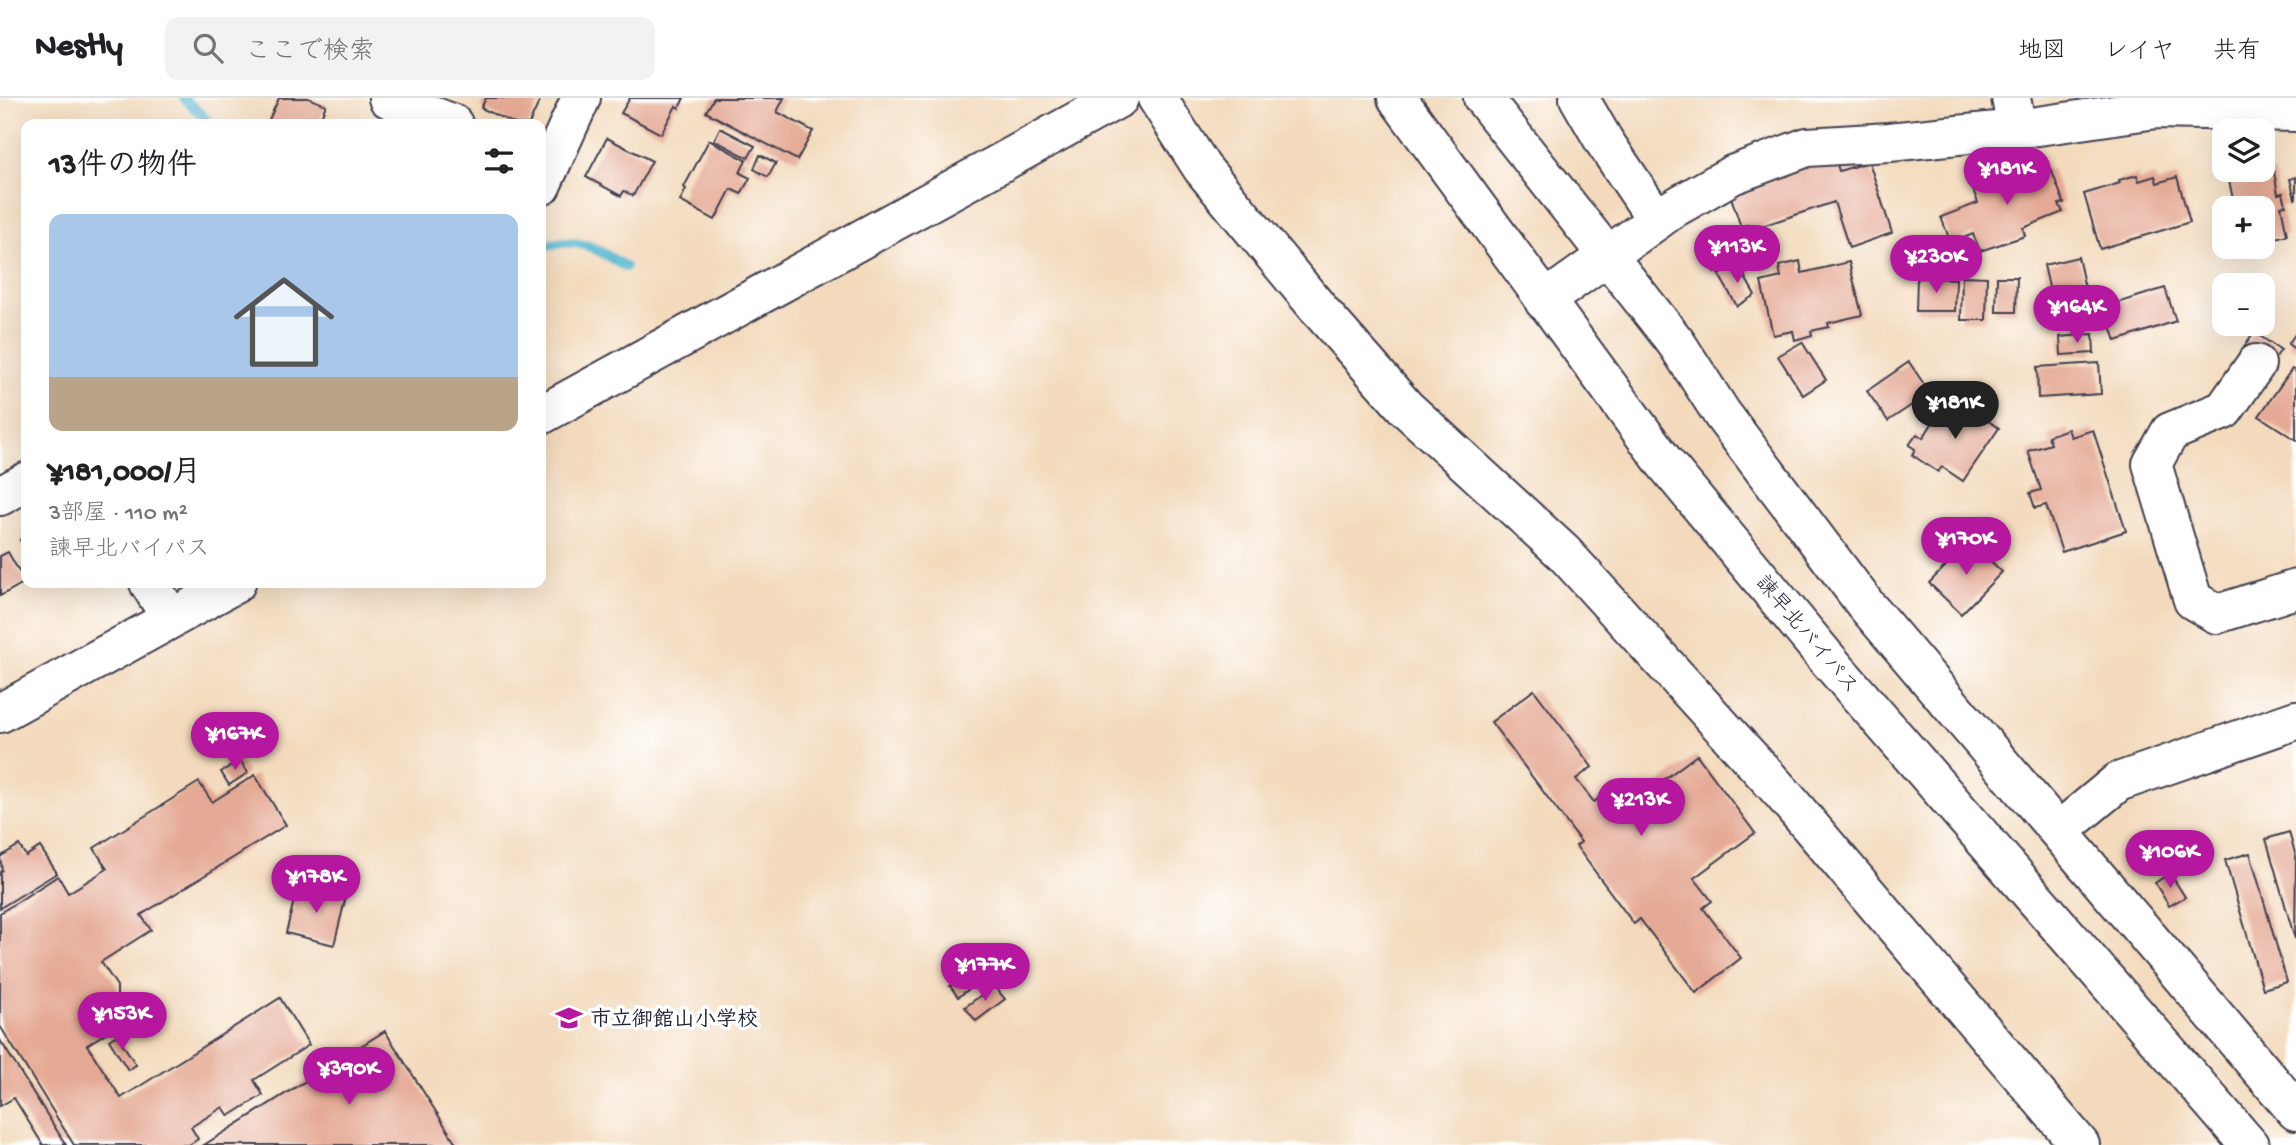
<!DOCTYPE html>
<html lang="ja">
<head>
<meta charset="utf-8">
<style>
  :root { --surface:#fff; --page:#f2f2f2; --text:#202124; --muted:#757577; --line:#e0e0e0; --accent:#b5179e }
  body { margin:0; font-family:"Gochi Hand","Klee One",sans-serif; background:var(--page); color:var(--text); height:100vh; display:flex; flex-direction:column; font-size:26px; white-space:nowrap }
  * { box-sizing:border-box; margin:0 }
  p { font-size:23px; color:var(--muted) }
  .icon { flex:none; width:38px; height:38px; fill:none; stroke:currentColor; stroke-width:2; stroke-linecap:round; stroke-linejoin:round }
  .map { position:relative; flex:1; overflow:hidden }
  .details { position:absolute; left:21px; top:21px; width:525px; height:469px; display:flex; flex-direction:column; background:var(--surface); border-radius:14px; box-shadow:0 7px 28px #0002 }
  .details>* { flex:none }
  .controls { position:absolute; left:2212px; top:21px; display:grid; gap:14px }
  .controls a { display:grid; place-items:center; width:63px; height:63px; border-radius:14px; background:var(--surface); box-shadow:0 7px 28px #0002; font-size:35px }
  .price { position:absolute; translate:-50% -60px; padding:0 16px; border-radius:24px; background:var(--accent); color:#fff; font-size:23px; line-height:46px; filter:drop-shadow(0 2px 4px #0008) }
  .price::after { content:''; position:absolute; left:50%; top:42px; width:21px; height:16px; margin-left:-10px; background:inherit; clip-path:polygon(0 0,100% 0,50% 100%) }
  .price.selected { background:#222; color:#fff }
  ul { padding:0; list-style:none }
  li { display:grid; align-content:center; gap:14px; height:371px; padding:0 28px }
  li+li { border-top:2px solid var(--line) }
  li span { display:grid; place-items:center; height:217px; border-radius:14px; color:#555 }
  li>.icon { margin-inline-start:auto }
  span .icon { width:126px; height:126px; fill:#fffc; stroke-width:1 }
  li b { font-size:30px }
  h2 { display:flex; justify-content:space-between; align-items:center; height:84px; padding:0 28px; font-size:30px }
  header { display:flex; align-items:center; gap:42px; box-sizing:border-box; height:98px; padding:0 35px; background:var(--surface); border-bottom:2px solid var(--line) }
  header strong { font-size:33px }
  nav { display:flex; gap:38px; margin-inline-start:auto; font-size:24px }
  .search { width:490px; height:63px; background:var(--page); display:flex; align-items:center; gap:18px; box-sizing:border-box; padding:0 24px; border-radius:14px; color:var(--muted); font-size:26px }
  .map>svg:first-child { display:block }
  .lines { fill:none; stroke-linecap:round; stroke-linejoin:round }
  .stream { stroke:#4fb4cd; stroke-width:10 }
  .building { fill:#e5aa95 }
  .street-casing { stroke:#413e4e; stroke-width:42 }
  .secondary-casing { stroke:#413e4e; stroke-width:42 }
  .highway-casing { stroke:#413e4e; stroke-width:42 }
  .street { stroke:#fff; stroke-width:38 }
  .secondary { stroke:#fff; stroke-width:38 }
  .highway { stroke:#fff; stroke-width:38 }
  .labels { text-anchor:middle; stroke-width:7; stroke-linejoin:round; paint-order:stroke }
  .street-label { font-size:21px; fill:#22223b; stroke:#fff }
  .poi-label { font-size:21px; font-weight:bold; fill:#22223b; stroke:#fff; text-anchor:start }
</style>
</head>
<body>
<header>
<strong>Nestly</strong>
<div class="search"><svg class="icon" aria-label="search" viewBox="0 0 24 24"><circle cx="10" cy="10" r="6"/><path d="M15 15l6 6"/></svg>ここで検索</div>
<nav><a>地図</a><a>レイヤ</a><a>共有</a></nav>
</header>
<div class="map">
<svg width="2296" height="1047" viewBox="0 0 2296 1047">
  <rect width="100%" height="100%" fill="#fff"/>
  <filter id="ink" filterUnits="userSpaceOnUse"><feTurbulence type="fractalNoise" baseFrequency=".0143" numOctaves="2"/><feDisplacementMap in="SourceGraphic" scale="14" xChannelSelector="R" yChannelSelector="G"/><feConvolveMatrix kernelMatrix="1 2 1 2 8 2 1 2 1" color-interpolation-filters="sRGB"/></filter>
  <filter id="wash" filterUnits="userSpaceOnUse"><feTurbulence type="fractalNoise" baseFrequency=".00686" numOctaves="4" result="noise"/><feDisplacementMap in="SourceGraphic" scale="28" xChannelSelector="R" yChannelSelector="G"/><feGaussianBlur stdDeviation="1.57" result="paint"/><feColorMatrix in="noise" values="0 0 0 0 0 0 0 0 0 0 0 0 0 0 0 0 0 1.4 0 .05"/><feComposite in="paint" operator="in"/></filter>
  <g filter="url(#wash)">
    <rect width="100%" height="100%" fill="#f3dabc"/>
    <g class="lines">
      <g class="stream">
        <polyline points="184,0 211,26"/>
        <path d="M541,148C579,139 594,148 625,169"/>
      </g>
    </g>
    <g id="blocks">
      <g class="building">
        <polygon points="279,0 308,0 326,7 318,26 267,26"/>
        <polygon points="486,0 541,0 529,26 515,26 481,10"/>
        <polygon points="630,0 684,0 679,10 676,8 661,36 621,15"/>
        <polygon points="714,0 784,0 777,14 813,33 797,62 706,14"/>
        <polygon points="720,30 755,48 748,60 714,42"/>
        <polygon points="607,40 652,63 633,98 624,93 621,98 586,79"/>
        <polygon points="709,42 746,62 740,75 750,80 741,96 731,91 715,122 680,103 686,91 684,89"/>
        <polygon points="760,57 776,65 768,79 754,71"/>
        <polygon points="1835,60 1839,73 1869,64 1892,135 1849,150 1834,104 1747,133 1746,127 1741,129 1730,96"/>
        <polygon points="2043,62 2047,72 2051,71 2064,105 2059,106 2063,114 2023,130 2025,138 1980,153 1973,136 1951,145 1941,119 1978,105 1972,89"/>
        <polygon points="2250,72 2264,72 2265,76 2274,74 2278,96 2283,95 2286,107 2281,108 2287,137 2263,143 2263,110 2235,110 2229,83 2237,82 2236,75"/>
        <polygon points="2137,77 2139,83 2155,78 2157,85 2177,79 2190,124 2100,151 2084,96 2120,85 2119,82"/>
        <polygon points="2296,79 2296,100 2295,101 2290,81"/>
        <polygon points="1718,134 1735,163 1715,175 1698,146"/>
        <polygon points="2078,159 2090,213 2056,220 2044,167"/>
        <polygon points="1800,163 1802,175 1849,164 1862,217 1828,225 1829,229 1811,233 1812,237 1795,242 1793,233 1773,237 1761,184 1781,179 1779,168"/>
        <polygon points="1738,167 1755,197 1737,208 1719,177"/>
        <polygon points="1962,178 1987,179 1986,222 1961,222"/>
        <polygon points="1997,179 2017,179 2016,214 1996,214"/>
        <polygon points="1917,180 1956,181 1955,213 1916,213"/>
        <polygon points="2165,190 2176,223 2116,243 2105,209"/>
        <polygon points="2254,234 2281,252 2269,268 2243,250"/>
        <polygon points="2296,235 2296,252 2288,246"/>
        <polygon points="2093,236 2094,255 2061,257 2060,239"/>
        <polygon points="1802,244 1826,282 1803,297 1778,258"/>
        <polygon points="1909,264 1930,295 1888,323 1867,293"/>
        <polygon points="2099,265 2101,296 2038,300 2037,269"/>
        <polygon points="2292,271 2296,274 2296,342 2259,318"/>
        <polygon points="1958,303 1999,330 1963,383 1942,369 1938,374 1912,357 1915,351 1909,347 1917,336 1923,340 1938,316 1946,321"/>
        <polygon points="2068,331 2071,339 2093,332 2126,433 2062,454 2046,407 2035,410 2030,395 2041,392 2028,353 2051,346 2048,338"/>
        <polygon points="26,438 26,452 20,442"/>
        <polygon points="1970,443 2002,474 1961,516 1929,485"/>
        <polygon points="8,454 25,484 0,498 0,458"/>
        <polygon points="1534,592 1592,669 1576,681 1594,704 1616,687 1631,706 1697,657 1755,735 1694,780 1712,803 1703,810 1741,860 1696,895 1640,821 1634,826 1576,748 1581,744 1491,624"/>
        <polygon points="240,662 248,675 229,687 221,674"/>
        <polygon points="255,677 286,727 141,817 151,832 101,864 117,888 117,909 112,931 87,947 121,1000 280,900 309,947 254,982 263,997 229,1018 223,1009 191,1029 198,1041 189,1047 74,1047 0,928 0,815 58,778 68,795 107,771 94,750 199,684 212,704"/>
        <polygon points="2289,734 2296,759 2295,841 2266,741"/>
        <polygon points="19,747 26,758 40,749 57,775 0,810 0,774 2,772 0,759"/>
        <polygon points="2250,755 2287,884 2263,891 2225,762"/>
        <polygon points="2170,775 2185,799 2169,808 2155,785"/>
        <polygon points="298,786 346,798 334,847 286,835"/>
        <polygon points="974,870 983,881 958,899 950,888"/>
        <polygon points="994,888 1005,901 976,923 965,909"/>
        <polygon points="385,933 457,1047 204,1047"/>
        <polygon points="117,937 136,967 128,972 109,942"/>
        <polygon points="0,942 66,1047 43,1047 14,1000 0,1008"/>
      </g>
    </g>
  </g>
  <g filter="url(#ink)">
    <use href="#blocks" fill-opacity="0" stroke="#413e4e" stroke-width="2"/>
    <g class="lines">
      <g class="street-casing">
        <g id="street">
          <polyline points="388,0 453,26"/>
          <polyline points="1157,0 1202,70 1323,216 1406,310 1564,455 1783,696 2080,1047"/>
          <polyline points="1483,0 1677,246 1722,316 1865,506 2296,1013"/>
          <polyline points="1579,0 1604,43 1657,122"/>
          <polyline points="2017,31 2156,11 2296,14"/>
          <polyline points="541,88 581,0"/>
          <polyline points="1544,203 1674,110 1732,77 1807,49 1889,44 2017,31 2011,0"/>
          <polyline points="2256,266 2224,312 2170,334 2152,366 2193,502 2217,516 2296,491"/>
          <polyline points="0,398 26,384"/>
          <polyline points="149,485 171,520"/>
          <polyline points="2059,733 2118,684 2296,622"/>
        </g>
      </g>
      <g class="secondary-casing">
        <g id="secondary">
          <polyline points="541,317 1119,0"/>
          <polyline points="0,615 236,485"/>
        </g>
      </g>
      <g class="highway-casing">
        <polyline id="highway" points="1397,0 1664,364 1824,557 2249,1047"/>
      </g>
      <use href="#street" class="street"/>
      <use href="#secondary" class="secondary"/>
      <use href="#highway" class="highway"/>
    </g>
  </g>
  <defs>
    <g id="school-bare" transform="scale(2.1)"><path d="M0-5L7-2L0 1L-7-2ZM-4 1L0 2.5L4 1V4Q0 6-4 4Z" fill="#b5179e" stroke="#fff" stroke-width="2.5" paint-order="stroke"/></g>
  </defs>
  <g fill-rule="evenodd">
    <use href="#school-bare" x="569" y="920"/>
  </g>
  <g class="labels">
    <g class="street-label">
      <text transform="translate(1808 536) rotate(50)" y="7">諫早北バイパス</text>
    </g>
    <g class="poi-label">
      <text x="590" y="927">市立御館山小学校</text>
    </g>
  </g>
</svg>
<div class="controls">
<a><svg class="icon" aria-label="layers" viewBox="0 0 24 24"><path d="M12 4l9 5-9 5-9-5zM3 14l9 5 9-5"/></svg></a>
<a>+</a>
<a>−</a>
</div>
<b class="price" style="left:2007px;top:109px">¥181K</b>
<b class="price" style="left:1737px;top:187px">¥113K</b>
<b class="price" style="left:1936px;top:197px">¥230K</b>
<b class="price" style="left:2077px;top:247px">¥164K</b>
<b class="price selected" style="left:1955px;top:343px">¥181K</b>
<b class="price" style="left:1966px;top:479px">¥170K</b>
<b class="price" style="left:235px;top:674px">¥167K</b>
<b class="price" style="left:1641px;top:740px">¥213K</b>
<b class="price" style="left:2170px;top:792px">¥106K</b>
<b class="price" style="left:316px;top:817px">¥178K</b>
<b class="price" style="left:985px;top:905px">¥177K</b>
<b class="price" style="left:122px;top:954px">¥153K</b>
<b class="price" style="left:349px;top:1009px">¥390K</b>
<section class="details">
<h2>13件の物件<svg class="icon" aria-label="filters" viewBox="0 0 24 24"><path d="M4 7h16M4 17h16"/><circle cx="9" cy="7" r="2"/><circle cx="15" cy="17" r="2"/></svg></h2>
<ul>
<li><span style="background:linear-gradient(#a9c7e8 75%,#b9a48a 0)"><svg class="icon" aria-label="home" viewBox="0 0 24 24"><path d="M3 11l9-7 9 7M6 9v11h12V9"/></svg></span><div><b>¥181,000/月</b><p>3部屋 · 110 m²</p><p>諫早北バイパス</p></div></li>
</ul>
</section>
</div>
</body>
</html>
